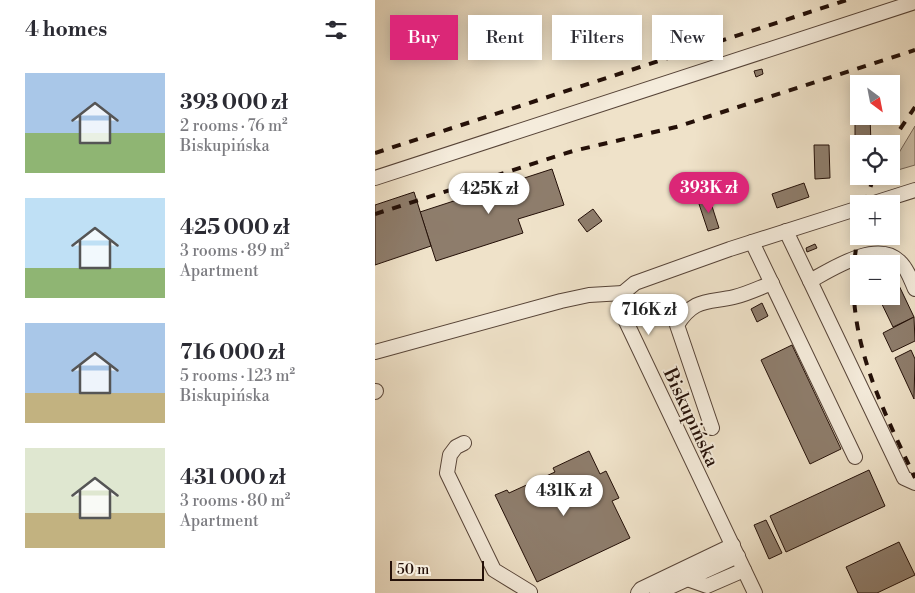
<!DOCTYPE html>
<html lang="en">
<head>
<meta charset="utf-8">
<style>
  :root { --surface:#fff; --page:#f2f2f3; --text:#2b2b33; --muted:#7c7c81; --accent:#db2777 }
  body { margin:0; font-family:"Libre Bodoni",serif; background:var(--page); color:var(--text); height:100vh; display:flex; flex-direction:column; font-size:19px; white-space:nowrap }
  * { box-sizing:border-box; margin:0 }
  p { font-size:16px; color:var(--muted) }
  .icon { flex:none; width:28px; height:28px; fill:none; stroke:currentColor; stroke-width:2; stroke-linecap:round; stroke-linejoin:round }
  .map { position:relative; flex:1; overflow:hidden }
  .panel { display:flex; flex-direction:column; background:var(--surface); width:375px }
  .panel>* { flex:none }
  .hud { position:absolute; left:15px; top:15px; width:450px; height:45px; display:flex; gap:10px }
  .needle { width:32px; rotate:148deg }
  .fabs { position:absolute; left:475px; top:75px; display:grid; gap:10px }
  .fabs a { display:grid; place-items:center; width:50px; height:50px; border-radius:0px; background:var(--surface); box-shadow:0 2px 12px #0003; font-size:25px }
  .scale { position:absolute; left:15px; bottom:12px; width:94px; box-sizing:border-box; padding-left:5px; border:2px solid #241008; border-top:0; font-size:14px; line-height:18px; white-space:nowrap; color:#241008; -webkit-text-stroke:4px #f5ecdc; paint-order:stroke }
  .price { position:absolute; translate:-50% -42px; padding:0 11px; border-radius:18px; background:#fff; color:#222; font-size:16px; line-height:32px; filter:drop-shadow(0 1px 2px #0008) }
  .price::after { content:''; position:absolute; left:50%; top:30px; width:15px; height:11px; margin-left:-8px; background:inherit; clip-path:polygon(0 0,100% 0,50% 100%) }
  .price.on { background:var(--accent); color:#fff }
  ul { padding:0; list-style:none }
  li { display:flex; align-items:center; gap:15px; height:125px; padding:0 25px }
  li span { display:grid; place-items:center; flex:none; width:140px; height:100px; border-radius:0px; color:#555 }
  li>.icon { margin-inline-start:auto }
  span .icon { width:60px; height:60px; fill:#fffc; stroke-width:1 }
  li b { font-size:21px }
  h2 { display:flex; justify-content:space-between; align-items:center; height:60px; padding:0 25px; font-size:21px }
  .pill { padding:0 18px; border-radius:0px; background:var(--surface); box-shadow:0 2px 12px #0003; font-size:18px; line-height:45px }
  .pill.on { background:var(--accent); color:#fff }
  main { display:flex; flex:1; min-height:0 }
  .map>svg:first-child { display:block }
  .green { fill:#ccbea8; stroke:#786758 }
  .building { fill:#8e7d6c; stroke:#241008 }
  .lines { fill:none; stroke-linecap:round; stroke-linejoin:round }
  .minor-casing { stroke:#574438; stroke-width:16 }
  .minor { stroke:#f5ecdc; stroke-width:14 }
  .rail { stroke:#241008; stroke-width:4; stroke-dasharray:9 9; stroke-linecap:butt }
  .labels { text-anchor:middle; stroke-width:4; stroke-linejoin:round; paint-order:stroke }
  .street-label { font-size:19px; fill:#241008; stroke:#f5ecdc }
</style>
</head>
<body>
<main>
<section class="panel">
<h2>4 homes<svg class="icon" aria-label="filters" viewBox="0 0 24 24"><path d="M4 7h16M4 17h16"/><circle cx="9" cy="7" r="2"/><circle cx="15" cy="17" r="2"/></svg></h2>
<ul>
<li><span style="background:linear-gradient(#a9c7e8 60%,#8fb573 0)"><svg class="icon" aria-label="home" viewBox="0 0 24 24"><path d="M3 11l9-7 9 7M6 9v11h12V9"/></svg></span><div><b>393 000 zł</b><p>2 rooms · 76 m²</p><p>Biskupińska</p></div></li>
<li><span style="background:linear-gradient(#bfe0f5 70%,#8fb573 0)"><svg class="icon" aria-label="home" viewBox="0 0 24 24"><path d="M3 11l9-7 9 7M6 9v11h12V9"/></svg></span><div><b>425 000 zł</b><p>3 rooms · 89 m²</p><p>Apartment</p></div></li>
<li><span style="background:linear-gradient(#a9c7e8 70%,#c2b280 0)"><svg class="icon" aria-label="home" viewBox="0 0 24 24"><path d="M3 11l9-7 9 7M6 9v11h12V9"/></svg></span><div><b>716 000 zł</b><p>5 rooms · 123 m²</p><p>Biskupińska</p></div></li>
<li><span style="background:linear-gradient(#dfe7d0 65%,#c2b280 0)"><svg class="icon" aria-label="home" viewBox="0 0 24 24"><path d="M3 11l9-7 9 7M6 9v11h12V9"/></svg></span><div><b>431 000 zł</b><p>3 rooms · 80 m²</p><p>Apartment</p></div></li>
</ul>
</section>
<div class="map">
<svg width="540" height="593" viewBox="0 0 540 593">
  <rect width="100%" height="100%" fill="#efe2c9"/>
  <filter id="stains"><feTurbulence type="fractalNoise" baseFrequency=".004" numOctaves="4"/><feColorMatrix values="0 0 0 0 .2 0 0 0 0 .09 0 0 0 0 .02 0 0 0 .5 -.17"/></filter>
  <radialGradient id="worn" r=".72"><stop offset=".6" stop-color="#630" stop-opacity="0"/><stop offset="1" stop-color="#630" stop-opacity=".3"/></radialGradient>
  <polygon class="green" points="540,126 540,165 516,172 516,166"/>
  <g class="building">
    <polygon points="387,69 388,74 381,77 379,71"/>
    <polygon points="480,106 484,106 484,116 495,116 496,144 480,144"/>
    <polygon points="480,144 484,144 484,159 481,159"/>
    <polygon points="439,145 454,145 455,178 440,179"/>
    <polygon points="177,169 189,205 143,219 148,233 61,261 45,212"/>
    <polygon points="429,183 434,197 402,208 397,194"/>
    <polygon points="39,192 56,246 0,265 0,205"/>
    <polygon points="334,197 344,228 333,231 323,201"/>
    <polygon points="218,209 227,221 212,232 203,220"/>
    <polygon points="440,244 442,248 432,252 431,248"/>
    <polygon points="518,273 539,317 518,327 503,296 516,296 516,274"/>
    <polygon points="387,303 393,316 382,322 376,309"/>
    <polygon points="539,317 540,341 517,352 508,333"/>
    <polygon points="417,345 466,449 435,464 386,360"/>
    <polygon points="536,350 540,359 539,399 520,358"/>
    <polygon points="214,451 225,474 231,471 244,498 237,501 255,538 162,582 120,495 132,490 134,493 180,472 178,468"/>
    <polygon points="494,470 510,506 411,552 395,516"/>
    <polygon points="391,520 407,553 394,559 379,525"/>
    <polygon points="524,542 540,575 502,593 483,593 471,567"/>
  </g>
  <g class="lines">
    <g class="minor-casing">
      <g id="minor">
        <polyline points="0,178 540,2"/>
        <polyline points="496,204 540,190"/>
        <path d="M411,231L435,281C457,269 502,239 525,262C532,268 536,280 540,289"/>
        <polyline points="377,242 480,457"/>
        <polyline points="435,281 529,478 540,483"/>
        <polyline points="0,352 186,301 214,295 248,293"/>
        <polyline points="0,392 1,391"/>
        <path d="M337,428L302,325C319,298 332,303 359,297C372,294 384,288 397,283"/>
        <polyline points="89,443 81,447 75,455 72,473 119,570 155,592"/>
        <polyline points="312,579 332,586 369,570"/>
        <polyline points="263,593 266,589 358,545"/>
        <polyline points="282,593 363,556"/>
        <polyline points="380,593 247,313 248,293 260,283 355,249 484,208"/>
      </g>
    </g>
    <use href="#minor" class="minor"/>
    <g class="rail">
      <polyline points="515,144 540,107"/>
      <polyline points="0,153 472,0"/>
      <polyline points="490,204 499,176"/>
      <polyline points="0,214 198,151 301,127 540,50"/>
      <path d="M484,232C464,324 502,397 540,478"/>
    </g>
  </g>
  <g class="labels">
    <g class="street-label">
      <text transform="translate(317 417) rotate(65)" y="7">Biskupińska</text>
    </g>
  </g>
  <rect width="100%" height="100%" filter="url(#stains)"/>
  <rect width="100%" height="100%" fill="url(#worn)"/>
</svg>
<div class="fabs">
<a><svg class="needle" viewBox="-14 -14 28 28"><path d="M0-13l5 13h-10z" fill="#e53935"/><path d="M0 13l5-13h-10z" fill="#7c7c81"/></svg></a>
<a><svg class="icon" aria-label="locate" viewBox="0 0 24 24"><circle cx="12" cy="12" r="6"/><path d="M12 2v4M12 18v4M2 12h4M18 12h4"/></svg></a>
<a>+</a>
<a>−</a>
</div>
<div class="scale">50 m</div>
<b class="price on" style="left:334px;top:214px">393K zł</b>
<b class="price" style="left:114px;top:215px">425K zł</b>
<b class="price" style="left:274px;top:336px">716K zł</b>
<b class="price" style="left:189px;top:517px">431K zł</b>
<div class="hud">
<a class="pill on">Buy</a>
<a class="pill">Rent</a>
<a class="pill">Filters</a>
<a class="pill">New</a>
</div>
</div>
</main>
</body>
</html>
